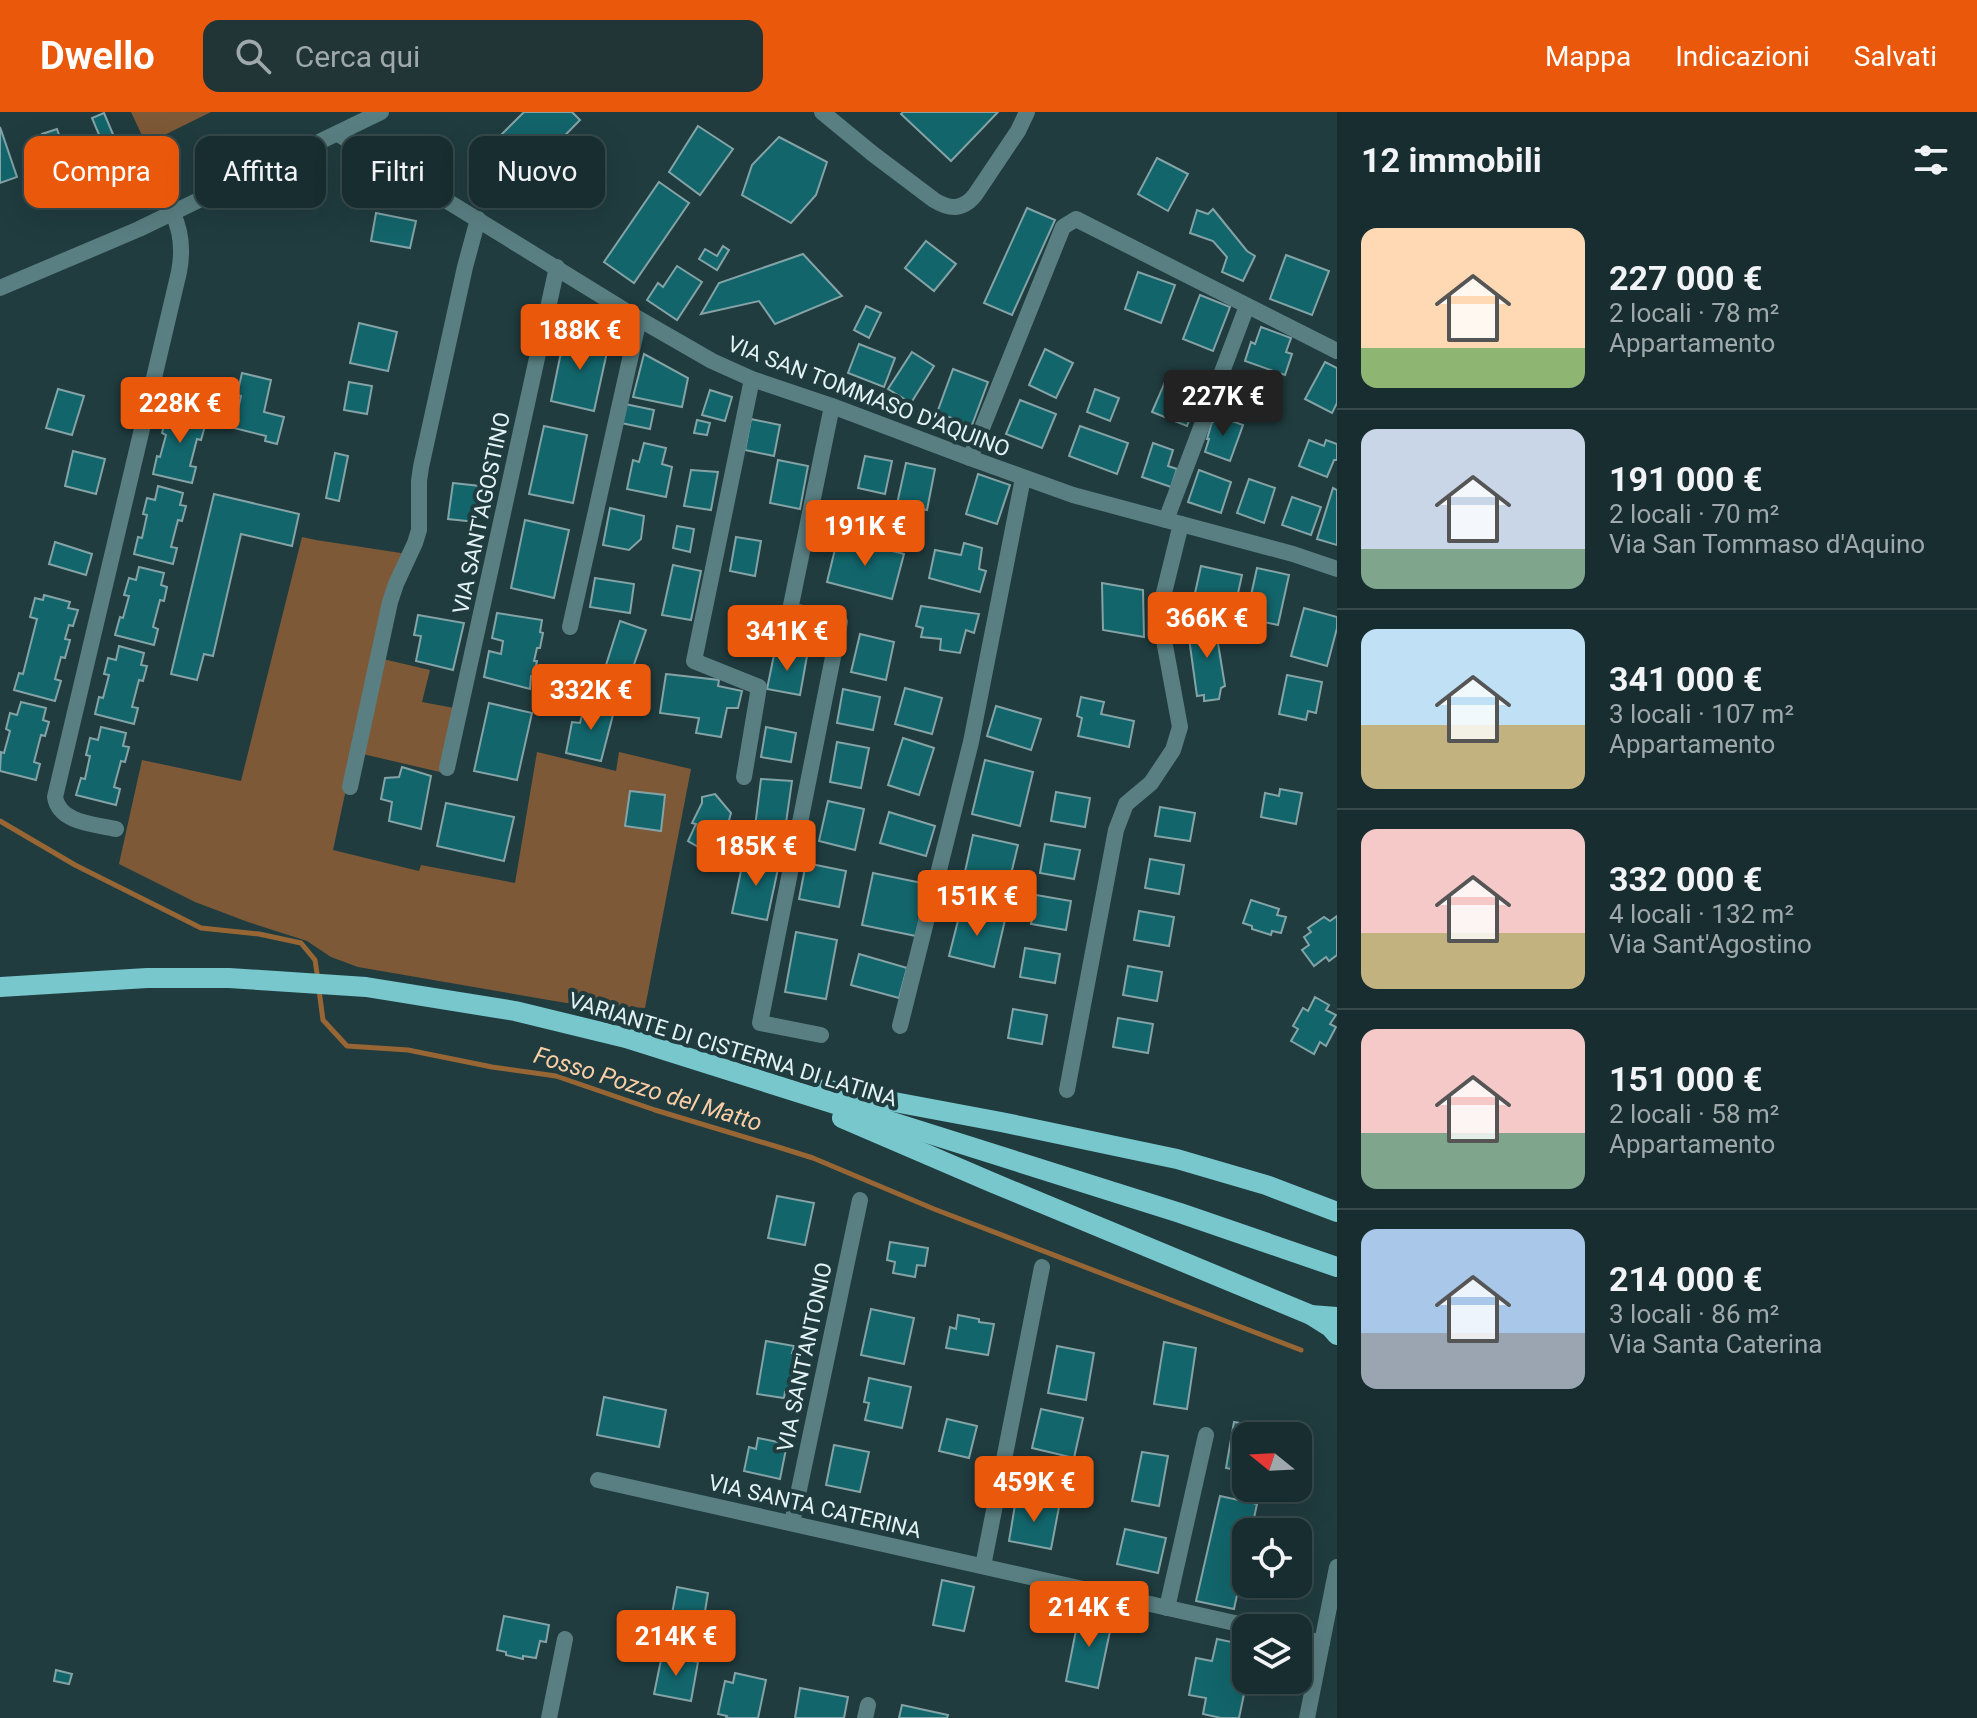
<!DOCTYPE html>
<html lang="it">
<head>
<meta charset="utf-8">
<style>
  :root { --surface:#182d2f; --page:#213537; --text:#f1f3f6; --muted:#9fa8aa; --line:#36494b; --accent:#ea580c }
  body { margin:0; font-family:Roboto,sans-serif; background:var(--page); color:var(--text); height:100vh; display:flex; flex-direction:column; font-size:30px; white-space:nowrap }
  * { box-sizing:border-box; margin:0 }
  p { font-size:26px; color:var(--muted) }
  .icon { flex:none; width:44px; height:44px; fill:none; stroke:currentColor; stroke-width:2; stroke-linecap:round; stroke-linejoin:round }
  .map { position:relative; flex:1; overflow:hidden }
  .sheet { display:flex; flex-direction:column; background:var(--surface); width:640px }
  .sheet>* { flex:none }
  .guide { position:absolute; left:24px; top:24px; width:760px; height:72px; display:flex; gap:16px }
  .needle { width:52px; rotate:288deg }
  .fabs { position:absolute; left:1232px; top:1310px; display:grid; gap:16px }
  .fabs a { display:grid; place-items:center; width:80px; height:80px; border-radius:16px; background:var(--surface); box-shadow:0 8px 32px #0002,0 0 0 2px var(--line); font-size:40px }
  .price { position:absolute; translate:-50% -68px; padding:0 18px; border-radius:8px; background:var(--accent); color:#fff; font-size:26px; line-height:52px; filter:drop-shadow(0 2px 4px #0008) }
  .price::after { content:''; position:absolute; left:50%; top:48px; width:24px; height:18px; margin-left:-12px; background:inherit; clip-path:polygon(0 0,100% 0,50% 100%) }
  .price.current { background:#222; color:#fff }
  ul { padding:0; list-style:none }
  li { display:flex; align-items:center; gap:24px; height:200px; padding:0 24px }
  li+li { border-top:2px solid var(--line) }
  li span { display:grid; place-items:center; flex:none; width:224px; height:160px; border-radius:16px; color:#555 }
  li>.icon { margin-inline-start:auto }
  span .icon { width:96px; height:96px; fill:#fffc; stroke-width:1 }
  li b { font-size:34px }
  h2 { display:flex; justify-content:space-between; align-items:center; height:96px; padding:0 24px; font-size:34px }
  .chip { padding:0 28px; border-radius:16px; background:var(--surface); box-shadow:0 8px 32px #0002,0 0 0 2px var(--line); font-size:28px; line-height:72px }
  .chip.current { background:var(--accent); color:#fff }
  header { display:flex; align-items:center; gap:48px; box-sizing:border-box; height:112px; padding:0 40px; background:var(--accent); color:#fff }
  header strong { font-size:38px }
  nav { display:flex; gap:44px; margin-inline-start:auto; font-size:28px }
  .search { width:560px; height:72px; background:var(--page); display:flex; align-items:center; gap:20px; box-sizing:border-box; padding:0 28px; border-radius:16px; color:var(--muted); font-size:30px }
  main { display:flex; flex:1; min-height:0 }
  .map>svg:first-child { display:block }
  .green { fill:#7e5937 }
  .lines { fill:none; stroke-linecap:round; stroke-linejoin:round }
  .stream { stroke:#986634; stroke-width:5 }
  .building { fill:#12656b; stroke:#84a3a6; stroke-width:2 }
  .minor { stroke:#5a7f82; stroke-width:16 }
  .tertiary { stroke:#5a7f82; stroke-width:16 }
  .primary { stroke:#77c7cd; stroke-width:20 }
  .labels { text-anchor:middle; stroke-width:8; stroke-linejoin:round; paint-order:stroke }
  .street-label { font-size:22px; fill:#e3f3f5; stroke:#203c3f }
  .water-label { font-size:24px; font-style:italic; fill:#fbcea6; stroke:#203c3f }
</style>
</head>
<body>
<header>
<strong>Dwello</strong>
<div class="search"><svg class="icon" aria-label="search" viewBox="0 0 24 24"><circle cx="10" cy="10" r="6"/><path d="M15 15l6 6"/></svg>Cerca qui</div>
<nav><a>Mappa</a><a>Indicazioni</a><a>Salvati</a></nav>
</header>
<main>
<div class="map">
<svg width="1337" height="1606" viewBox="0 0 1337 1606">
  <rect width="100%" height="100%" fill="#203c3f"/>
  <g class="green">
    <polygon points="131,0 211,0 146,32"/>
    <polygon points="302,425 316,428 414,443 400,470 383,547 430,558 422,590 454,596 440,660 354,640 333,738 419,759 421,753 515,771 537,640 616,659 619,640 691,657 645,896 566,891 358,855 331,845 307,829 248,810 195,790 119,752 142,648 241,669"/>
  </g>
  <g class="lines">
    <g class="stream">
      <polyline points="0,709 75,753 201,816 259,822 301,831 315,848 318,868"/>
      <polyline points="319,878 323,908 347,934 408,938 492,955 556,964 655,998 778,1035 813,1046 934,1097 1301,1238"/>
    </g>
  </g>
  <g class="building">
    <polygon points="524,0 572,0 580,8 535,54 502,22"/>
    <polygon points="903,0 998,0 951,49 901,2"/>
    <polygon points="104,1 120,39 108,44 92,6"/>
    <polygon points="698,14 733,37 700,83 669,60"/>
    <polygon points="0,15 17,65 0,71"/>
    <polygon points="57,17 71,58 56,63 42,22"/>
    <polygon points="779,25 827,50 816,83 791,111 742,83 752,53"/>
    <polygon points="1157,46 1188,62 1168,99 1138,82"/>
    <polygon points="659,70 689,91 634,171 604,150"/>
    <polygon points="1027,96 1055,108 1012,203 984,191"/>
    <polygon points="1213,97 1247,139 1255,144 1243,169 1222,160 1227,145 1213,129 1190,121 1197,98 1208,102"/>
    <polygon points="376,101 416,109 410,136 371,129"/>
    <polygon points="926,129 956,152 934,179 905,156"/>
    <polygon points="723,134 729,138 717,158 699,147 705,137 717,144"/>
    <polygon points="803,142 842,184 775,212 759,189 701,202 719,171"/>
    <polygon points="1286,143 1329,159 1312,203 1270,187"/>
    <polygon points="677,154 702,170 677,208 647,188 658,171 663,175"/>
    <polygon points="1138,160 1175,173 1161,211 1125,197"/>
    <polygon points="1200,183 1230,195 1213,239 1183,227"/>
    <polygon points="866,194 881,201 869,226 854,218"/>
    <polygon points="359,211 397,220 388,259 350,251"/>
    <polygon points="1261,215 1291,226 1286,240 1292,242 1285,263 1245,249 1251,230 1255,232"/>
    <polygon points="565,221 609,231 594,299 551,289"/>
    <polygon points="859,232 895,246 884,275 848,261"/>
    <polygon points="1045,237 1073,251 1056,286 1029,273"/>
    <polygon points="912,240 934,254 911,291 888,277"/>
    <polygon points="644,242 688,266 682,295 633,285"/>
    <polygon points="1325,250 1337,256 1337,291 1332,301 1305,287"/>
    <polygon points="953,257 988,270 972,313 937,301"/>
    <polygon points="242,261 271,268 264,300 284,305 277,332 265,329 266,324 234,316 241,284 237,283"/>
    <polygon points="349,270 372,274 367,302 344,298"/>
    <polygon points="1165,270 1199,284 1187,314 1152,300"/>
    <polygon points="58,277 84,284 72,323 46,316"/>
    <polygon points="1095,277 1119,286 1110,309 1087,300"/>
    <polygon points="710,278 732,285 725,309 702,303"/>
    <polygon points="1020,288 1056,302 1042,336 1006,322"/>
    <polygon points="625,292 654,298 650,317 621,311"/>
    <polygon points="177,294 202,300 199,312 205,314 201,328 197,327 190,354 196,355 192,371 153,362 157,344 160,345 166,323 162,321 166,305 174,307"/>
    <polygon points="1219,304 1243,313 1230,349 1205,340 1209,327 1207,327 1212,310 1217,310"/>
    <polygon points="751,307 780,313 774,344 745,338"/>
    <polygon points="697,308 710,311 707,323 694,321"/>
    <polygon points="544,314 587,323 573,391 529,382"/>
    <polygon points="1080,314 1128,331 1117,362 1069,344"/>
    <polygon points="1309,328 1324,334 1326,328 1337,332 1337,348 1334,348 1327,365 1299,354"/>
    <polygon points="644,331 666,336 662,352 672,355 666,385 627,377 633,348 639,350"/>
    <polygon points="1153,331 1173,338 1168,354 1177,357 1171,375 1142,365"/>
    <polygon points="73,339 105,347 96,382 65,374"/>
    <polygon points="335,341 348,344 339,389 326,386"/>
    <polygon points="865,344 892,349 885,382 858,376"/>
    <polygon points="778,348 808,354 800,397 770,391"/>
    <polygon points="906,351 935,357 927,398 897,392"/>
    <polygon points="691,358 718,360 711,398 684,394"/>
    <polygon points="1199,358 1231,370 1221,401 1188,390"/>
    <polygon points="978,362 1010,373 997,412 966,402"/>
    <polygon points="1249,367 1275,376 1264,411 1237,401"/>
    <polygon points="453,371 480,374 476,410 448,407"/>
    <polygon points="158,374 183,381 180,393 186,394 182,409 178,408 171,435 177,436 173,452 134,442 138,425 142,426 147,403 143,402 147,386 155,388"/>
    <polygon points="1333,376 1337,378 1337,433 1317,427"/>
    <polygon points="214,382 299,402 292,434 241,422 213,544 204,542 197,568 171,562"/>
    <polygon points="1292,385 1321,395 1311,423 1282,413"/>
    <polygon points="610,396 644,404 641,427 629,438 603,433"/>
    <polygon points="525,408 569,418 554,486 511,476"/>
    <polygon points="677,414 694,417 690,440 673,436"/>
    <polygon points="736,425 761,429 755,464 730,459"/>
    <polygon points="838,425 904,442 892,487 827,470"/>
    <polygon points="55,430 92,442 86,463 49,452"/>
    <polygon points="964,431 982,436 979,457 986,459 980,480 929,466 935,438 961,443"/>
    <polygon points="673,453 701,459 691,508 662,503"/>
    <polygon points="1201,454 1242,463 1234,499 1193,490"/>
    <polygon points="139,455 164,461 161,473 167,475 164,489 160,488 153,515 158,517 154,533 115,523 120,505 123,506 129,484 124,483 129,466 136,468"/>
    <polygon points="1257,456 1289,463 1278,513 1246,506"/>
    <polygon points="595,466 634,472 630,501 590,495"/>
    <polygon points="1102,471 1143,478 1144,525 1103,518"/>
    <polygon points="44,483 70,490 68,496 78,498 73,514 69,513 65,527 70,528 65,546 61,545 55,567 61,569 55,589 14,578 19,561 23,562 37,507 30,505 35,486 43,488"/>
    <polygon points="921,494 979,502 974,521 966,518 960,541 940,538 941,527 921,525 923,516 916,514"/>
    <polygon points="1304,496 1337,505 1337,516 1327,554 1291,544"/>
    <polygon points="497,501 542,508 540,520 543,521 540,536 537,536 534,549 537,549 534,565 531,564 530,577 484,565 489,539 501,542 503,529 492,526"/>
    <polygon points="418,503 464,511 453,558 416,549 421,524 414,523"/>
    <polygon points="1202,504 1214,507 1225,574 1221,576 1219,587 1204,589 1204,583 1197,584 1188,519 1200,514"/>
    <polygon points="620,509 646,518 631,561 606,553"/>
    <polygon points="860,522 894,530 886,568 851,560"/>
    <polygon points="119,534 144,541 141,553 147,554 143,569 139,568 132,595 138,596 134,612 95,602 99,585 103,586 109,563 104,562 108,546 116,548"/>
    <polygon points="775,538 807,544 800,583 767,577"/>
    <polygon points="666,562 719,568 718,574 742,579 738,596 727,596 721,625 696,621 699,606 660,601"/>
    <polygon points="1287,563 1322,570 1316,601 1308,599 1306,608 1279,602"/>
    <polygon points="905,576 942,586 932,622 895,612"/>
    <polygon points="843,577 880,585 873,618 837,611"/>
    <polygon points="1081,585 1104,590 1101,602 1134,609 1129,635 1078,624 1082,606 1077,604"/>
    <polygon points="21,590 46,596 43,608 49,610 45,624 41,623 34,650 40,652 36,668 0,659 1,640 4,641 10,619 6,617 10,601 17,603"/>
    <polygon points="489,591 532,601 517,668 474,659"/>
    <polygon points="585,591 615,595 601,649 566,641 572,610 580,611"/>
    <polygon points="996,594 1041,607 1031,638 987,624"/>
    <polygon points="101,615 126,621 123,634 129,635 125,650 121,649 114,675 120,677 116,693 76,683 81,666 85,667 90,644 86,643 90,626 98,628"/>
    <polygon points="766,615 796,621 791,650 761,645"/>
    <polygon points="903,626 934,636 919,683 888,673"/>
    <polygon points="837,630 869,636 861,676 830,670"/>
    <polygon points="985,648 1033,660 1020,714 972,702"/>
    <polygon points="402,655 431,664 421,717 389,709 392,690 381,687 385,666 399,665"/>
    <polygon points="761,667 792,669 784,725 754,723"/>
    <polygon points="1280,677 1302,681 1296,712 1261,705 1265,681 1279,684"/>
    <polygon points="630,679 665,683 661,719 625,714"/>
    <polygon points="1056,680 1090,686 1085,715 1051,709"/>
    <polygon points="715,682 731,701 725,723 712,743 688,729 696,712 692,711 702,691 702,685"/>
    <polygon points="828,689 864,697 855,738 819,729"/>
    <polygon points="446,691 514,705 504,749 437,734"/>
    <polygon points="1160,695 1195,701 1190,729 1155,724"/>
    <polygon points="889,700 935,714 926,744 880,731"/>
    <polygon points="973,723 1018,733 1007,779 963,769"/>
    <polygon points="1045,732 1080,738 1074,767 1040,761"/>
    <polygon points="744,745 779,752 767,808 732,801"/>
    <polygon points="1150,747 1184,753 1179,782 1145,776"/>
    <polygon points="806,751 846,759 839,795 799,787"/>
    <polygon points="873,761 927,772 916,824 862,813"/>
    <polygon points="1036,783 1071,789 1066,818 1031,812"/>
    <polygon points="1251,788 1279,797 1277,803 1286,805 1281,821 1272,819 1271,823 1252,817 1252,814 1243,811"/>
    <polygon points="961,797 1005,808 994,855 949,844"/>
    <polygon points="1139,799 1174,805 1169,834 1134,828"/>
    <polygon points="1337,804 1337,843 1329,849 1326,845 1314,854 1302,838 1309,833 1304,825 1311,820 1308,816 1324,805 1330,809"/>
    <polygon points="796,820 837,828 826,887 785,880"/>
    <polygon points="1025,836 1060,842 1055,871 1020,865"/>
    <polygon points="859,842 907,856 899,886 851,873"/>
    <polygon points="1128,854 1162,860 1157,889 1123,883"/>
    <polygon points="1315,885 1329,893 1326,898 1336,903 1330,912 1336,915 1326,934 1320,930 1314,942 1291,929 1298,917 1293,914 1303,896 1308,899"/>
    <polygon points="1013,897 1047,903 1042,932 1008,926"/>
    <polygon points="1118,906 1153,912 1148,941 1113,935"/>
    <polygon points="777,1084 814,1091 805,1133 768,1126"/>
    <polygon points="890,1130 928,1136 925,1154 917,1153 915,1165 893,1161 895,1150 887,1148"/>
    <polygon points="871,1197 914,1206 904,1252 861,1243"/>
    <polygon points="958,1203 979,1207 979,1210 994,1212 988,1243 946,1236 950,1215 956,1217"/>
    <polygon points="766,1229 794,1234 792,1241 802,1242 795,1282 785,1280 784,1286 757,1282"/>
    <polygon points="1164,1230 1196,1236 1187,1297 1154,1292"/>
    <polygon points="1057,1234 1094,1241 1086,1288 1048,1281"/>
    <polygon points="869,1266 911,1275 902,1316 865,1308 869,1291 864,1290"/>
    <polygon points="604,1285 666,1298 659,1335 597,1323"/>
    <polygon points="1041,1297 1083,1306 1074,1346 1032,1336"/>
    <polygon points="947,1307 977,1314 969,1346 939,1339"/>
    <polygon points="1234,1310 1288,1319 1287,1324 1246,1324 1246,1360 1226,1356"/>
    <polygon points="758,1326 787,1332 780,1367 744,1359 749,1335 756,1337"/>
    <polygon points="834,1333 869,1340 860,1380 826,1373"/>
    <polygon points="1142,1340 1168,1344 1159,1394 1132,1389"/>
    <polygon points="1220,1384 1257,1392 1251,1420 1246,1420 1246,1442 1234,1497 1196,1489"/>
    <polygon points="1016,1387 1059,1395 1051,1437 1009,1429"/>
    <polygon points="1125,1417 1166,1426 1158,1461 1117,1452"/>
    <polygon points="942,1468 974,1475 964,1519 933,1513"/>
    <polygon points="677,1475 708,1481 703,1512 671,1507"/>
    <polygon points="1080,1498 1113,1505 1098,1576 1066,1569"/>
    <polygon points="504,1504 549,1513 546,1530 540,1529 536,1546 523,1544 523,1547 506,1543 506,1540 497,1538"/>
    <polygon points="1217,1527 1246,1533 1247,1568 1239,1606 1221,1606 1203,1602 1206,1586 1189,1583 1196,1546 1212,1549"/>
    <polygon points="662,1543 698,1550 691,1589 654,1582"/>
    <polygon points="56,1558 72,1562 69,1572 54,1569"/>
    <polygon points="735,1561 766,1568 758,1606 726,1606 727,1604 718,1602 725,1569 733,1571"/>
    <polygon points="800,1576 848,1585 844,1606 795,1606"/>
    <polygon points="902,1593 948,1603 947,1606 899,1606"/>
  </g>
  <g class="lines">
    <g class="minor">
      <path d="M822,0L873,42L934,88C950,98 963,98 975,83L1018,19L1027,0"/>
      <polyline points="338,22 639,207 712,249 752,267 832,294 970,346 1073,383 1293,442 1337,457"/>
      <polyline points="970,346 1063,115 1076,107 1337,239"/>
      <polyline points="1166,408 1247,194"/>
      <polyline points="570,515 639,207"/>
      <polyline points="447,656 557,155"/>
      <polyline points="744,665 759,575 694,549 752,267"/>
      <polyline points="350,675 390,490 396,472 415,431 419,418 419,369 421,355 465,155 478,107"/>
      <path d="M116,717C95,712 59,711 55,685L179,160C183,139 182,121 173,102"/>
      <polyline points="900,914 971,630 1023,366"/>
      <polyline points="821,923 760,911 840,510 790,498 832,294"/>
      <polyline points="1067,978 1116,718 1126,692 1151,671 1173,638 1180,615 1159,501 1181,412"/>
      <polyline points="598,1368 1257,1516"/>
      <polyline points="792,1411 860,1088"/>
      <polyline points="983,1454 1042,1155"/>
      <polyline points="1167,1496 1206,1323"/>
      <polyline points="1298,1525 1322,1531"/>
      <polyline points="549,1606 565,1527"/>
      <polyline points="865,1606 868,1593"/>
    </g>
    <g class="tertiary">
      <polyline points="0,176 139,117 381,0"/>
      <polyline points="1307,1606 1337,1455"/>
    </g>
    <g class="primary">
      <polyline points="0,875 147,866 229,866 366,875 515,899 626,926 1180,1101 1337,1155"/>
      <polyline points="825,977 1001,1010 1177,1047 1266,1073 1337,1100"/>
      <polyline points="842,1006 991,1070 1311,1203 1337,1205"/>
      <polyline points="1311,1203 1330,1215 1337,1223"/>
    </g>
  </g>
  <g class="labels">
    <g class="street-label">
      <text transform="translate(869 284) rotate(21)" y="8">VIA SAN TOMMASO D'AQUINO</text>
      <text transform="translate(481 401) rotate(-78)" y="8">VIA SANT'AGOSTINO</text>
      <text transform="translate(733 937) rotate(17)" y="8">VARIANTE DI CISTERNA DI LATINA</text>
      <text transform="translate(804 1245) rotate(-78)" y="8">VIA SANT'ANTONIO</text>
      <text transform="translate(815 1394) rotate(13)" y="8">VIA SANTA CATERINA</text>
    </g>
    <g class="water-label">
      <text transform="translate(648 977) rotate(17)" y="8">Fosso Pozzo del Matto</text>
    </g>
  </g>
</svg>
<div class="fabs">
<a><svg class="needle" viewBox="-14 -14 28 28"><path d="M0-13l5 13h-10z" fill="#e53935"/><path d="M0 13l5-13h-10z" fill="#9fa8aa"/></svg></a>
<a><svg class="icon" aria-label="locate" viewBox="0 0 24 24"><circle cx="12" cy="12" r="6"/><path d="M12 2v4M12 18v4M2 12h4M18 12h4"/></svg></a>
<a><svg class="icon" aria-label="layers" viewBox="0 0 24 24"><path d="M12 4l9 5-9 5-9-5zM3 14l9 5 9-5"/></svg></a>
</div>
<b class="price" style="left:580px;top:260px">188K €</b>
<b class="price current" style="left:1223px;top:326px">227K €</b>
<b class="price" style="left:180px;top:333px">228K €</b>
<b class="price" style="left:865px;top:456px">191K €</b>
<b class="price" style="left:1207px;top:548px">366K €</b>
<b class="price" style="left:787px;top:561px">341K €</b>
<b class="price" style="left:591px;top:620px">332K €</b>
<b class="price" style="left:756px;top:776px">185K €</b>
<b class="price" style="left:977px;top:826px">151K €</b>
<b class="price" style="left:1034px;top:1412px">459K €</b>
<b class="price" style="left:1089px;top:1537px">214K €</b>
<b class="price" style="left:676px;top:1566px">214K €</b>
<div class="guide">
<a class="chip current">Compra</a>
<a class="chip">Affitta</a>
<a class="chip">Filtri</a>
<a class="chip">Nuovo</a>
</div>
</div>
<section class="sheet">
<h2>12 immobili<svg class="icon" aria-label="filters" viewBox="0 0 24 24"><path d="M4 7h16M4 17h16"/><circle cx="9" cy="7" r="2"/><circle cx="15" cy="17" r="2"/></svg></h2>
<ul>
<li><span style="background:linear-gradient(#ffd9b3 75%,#8fb573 0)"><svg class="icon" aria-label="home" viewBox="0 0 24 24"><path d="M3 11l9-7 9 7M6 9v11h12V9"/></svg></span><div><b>227 000 €</b><p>2 locali · 78 m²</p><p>Appartamento</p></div></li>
<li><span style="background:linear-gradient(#c9d6e8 75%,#7fa58c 0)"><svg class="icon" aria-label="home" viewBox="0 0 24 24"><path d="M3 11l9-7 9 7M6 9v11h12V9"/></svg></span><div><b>191 000 €</b><p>2 locali · 70 m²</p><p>Via San Tommaso d'Aquino</p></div></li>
<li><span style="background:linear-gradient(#bfe0f5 60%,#c2b280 0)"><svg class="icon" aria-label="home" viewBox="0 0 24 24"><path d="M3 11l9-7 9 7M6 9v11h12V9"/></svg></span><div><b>341 000 €</b><p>3 locali · 107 m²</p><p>Appartamento</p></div></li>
<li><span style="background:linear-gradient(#f6c9c9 65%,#c2b280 0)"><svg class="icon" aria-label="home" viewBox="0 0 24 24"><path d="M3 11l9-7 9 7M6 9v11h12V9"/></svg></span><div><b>332 000 €</b><p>4 locali · 132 m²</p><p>Via Sant'Agostino</p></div></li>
<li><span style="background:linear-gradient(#f6c9c9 65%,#7fa58c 0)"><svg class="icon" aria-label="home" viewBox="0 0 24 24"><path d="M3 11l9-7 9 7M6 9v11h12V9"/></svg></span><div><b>151 000 €</b><p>2 locali · 58 m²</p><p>Appartamento</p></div></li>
<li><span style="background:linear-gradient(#a9c7e8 65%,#9aa5b1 0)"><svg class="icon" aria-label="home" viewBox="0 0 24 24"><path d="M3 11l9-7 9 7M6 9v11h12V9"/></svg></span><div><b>214 000 €</b><p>3 locali · 86 m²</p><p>Via Santa Caterina</p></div></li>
</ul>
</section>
</main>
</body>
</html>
